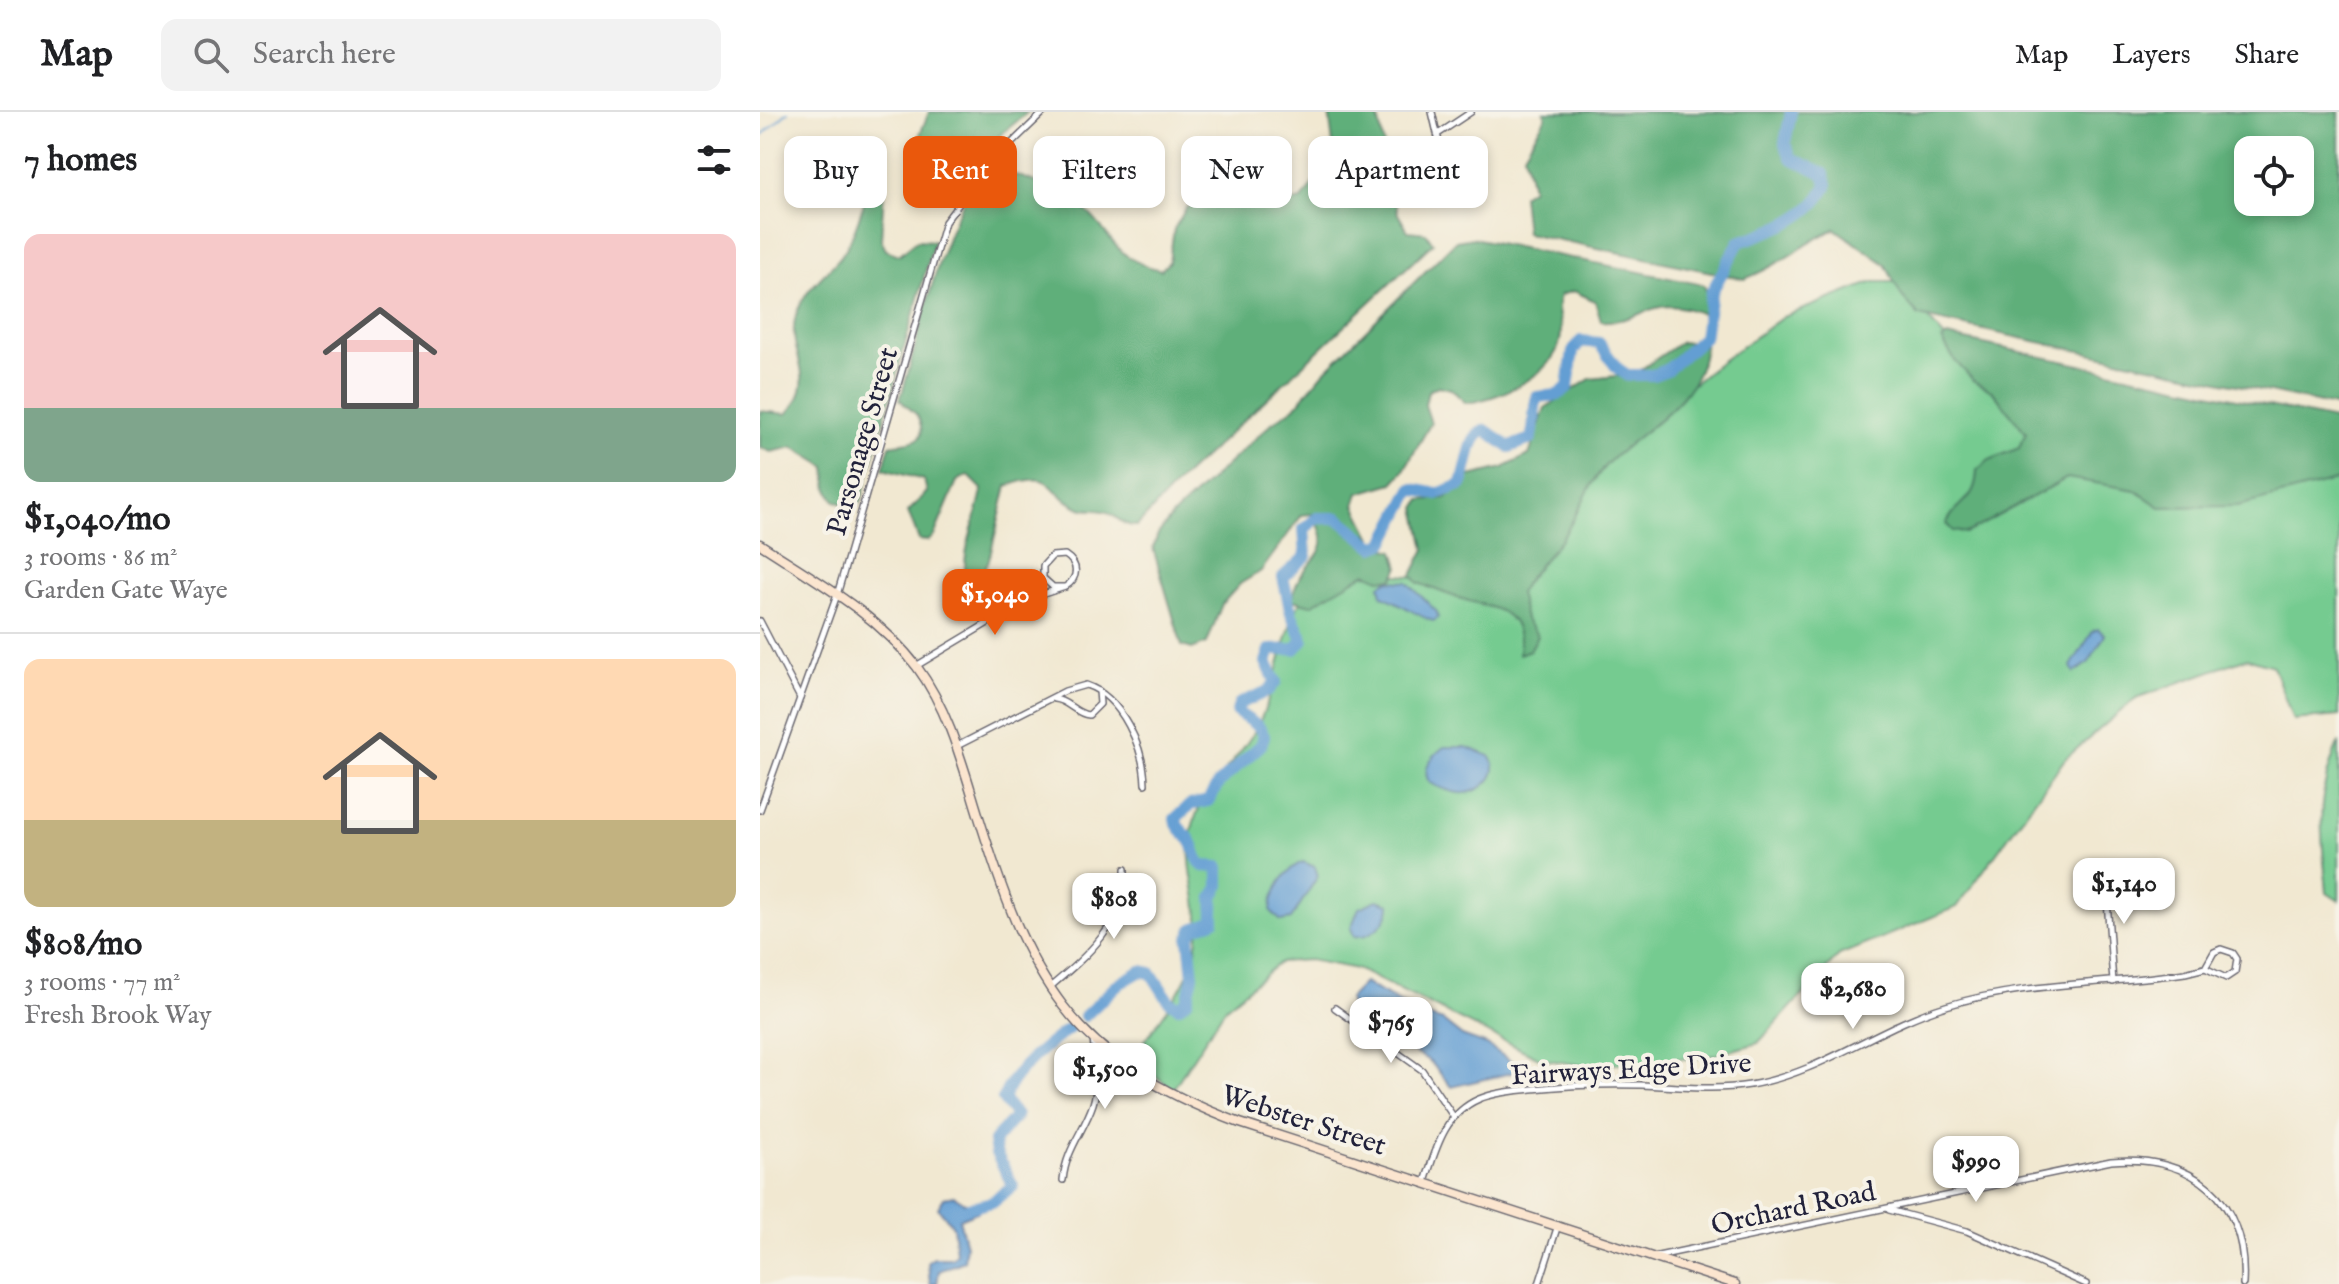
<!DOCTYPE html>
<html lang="en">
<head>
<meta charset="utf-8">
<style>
  :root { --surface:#fff; --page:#f2f2f2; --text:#202124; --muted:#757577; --line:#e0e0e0; --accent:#ea580c }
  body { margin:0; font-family:"IM FELL English",serif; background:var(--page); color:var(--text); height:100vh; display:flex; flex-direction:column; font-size:30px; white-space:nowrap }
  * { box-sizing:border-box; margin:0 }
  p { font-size:26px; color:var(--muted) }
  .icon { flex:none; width:44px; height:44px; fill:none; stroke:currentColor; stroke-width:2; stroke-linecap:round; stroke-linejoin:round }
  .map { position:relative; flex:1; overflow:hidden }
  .side { display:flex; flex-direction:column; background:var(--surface); width:760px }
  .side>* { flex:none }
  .hud { position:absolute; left:24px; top:24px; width:760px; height:72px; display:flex; gap:16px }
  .fabs { position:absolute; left:1474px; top:24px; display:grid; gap:16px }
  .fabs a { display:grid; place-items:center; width:80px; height:80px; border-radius:16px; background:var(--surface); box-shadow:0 4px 12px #0003; font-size:40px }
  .price { position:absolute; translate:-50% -68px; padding:0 18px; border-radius:16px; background:#fff; color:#222; font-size:26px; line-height:52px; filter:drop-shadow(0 2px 4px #0008) }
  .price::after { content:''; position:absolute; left:50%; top:48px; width:24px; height:18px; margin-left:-12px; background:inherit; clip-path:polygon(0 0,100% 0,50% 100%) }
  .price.selected { background:var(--accent); color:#fff }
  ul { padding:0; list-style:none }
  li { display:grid; align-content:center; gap:16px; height:424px; padding:0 24px }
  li+li { border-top:2px solid var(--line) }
  li span { display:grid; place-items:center; height:248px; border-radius:16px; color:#555 }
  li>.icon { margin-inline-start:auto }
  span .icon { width:144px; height:144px; fill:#fffc; stroke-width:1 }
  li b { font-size:34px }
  h2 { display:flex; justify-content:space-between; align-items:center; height:96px; padding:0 24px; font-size:34px }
  .chip { padding:0 28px; border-radius:16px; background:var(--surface); box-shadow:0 4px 12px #0003; font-size:28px; line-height:72px }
  .chip.selected { background:var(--accent); color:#fff }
  header { display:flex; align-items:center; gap:48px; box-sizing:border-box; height:112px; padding:0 40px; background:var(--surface); border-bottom:2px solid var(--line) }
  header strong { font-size:38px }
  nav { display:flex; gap:44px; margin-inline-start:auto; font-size:28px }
  .search { width:560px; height:72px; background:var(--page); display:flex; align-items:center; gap:20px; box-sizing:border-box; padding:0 28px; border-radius:16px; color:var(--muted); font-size:30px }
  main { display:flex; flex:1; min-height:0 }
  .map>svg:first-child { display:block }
  .green { fill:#74cb90; stroke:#4b7666; stroke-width:2 }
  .forest { fill:#5faf7a; stroke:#40685a; stroke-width:2; fill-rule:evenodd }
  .water { fill:#639ed3; stroke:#426087; stroke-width:2 }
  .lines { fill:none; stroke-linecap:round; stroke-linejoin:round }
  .stream { stroke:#639ed3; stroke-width:2 }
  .river { stroke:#639ed3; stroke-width:12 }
  .street-casing { stroke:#6a6770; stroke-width:8 }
  .secondary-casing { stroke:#6a6770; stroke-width:11 }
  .street { stroke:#fff; stroke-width:5 }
  .secondary { stroke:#fbe5cf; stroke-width:8 }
  .labels { text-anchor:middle; stroke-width:8; stroke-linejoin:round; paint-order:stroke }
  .street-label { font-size:28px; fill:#22223b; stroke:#f7f3e8 }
</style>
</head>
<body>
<header>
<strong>Map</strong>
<div class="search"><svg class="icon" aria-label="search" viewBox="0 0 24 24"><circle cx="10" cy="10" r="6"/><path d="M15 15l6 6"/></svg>Search here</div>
<nav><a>Map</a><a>Layers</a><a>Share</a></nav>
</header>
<main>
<section class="side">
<h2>7 homes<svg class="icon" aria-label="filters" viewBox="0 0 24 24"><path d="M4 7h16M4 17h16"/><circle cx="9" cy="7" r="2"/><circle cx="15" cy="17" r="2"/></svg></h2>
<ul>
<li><span style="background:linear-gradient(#f6c9c9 70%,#7fa58c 0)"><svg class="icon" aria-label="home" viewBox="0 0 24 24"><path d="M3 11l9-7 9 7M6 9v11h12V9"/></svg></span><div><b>$1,040/mo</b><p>3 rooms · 86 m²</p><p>Garden Gate Waye</p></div></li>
<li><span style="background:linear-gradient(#ffd9b3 65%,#c2b280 0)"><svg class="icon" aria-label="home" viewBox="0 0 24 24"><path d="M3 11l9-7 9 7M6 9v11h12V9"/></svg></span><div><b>$808/mo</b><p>3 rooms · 77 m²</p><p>Fresh Brook Way</p></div></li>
</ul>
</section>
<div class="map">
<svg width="1579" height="1172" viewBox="0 0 1579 1172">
  <rect width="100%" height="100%" fill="#f7f3e8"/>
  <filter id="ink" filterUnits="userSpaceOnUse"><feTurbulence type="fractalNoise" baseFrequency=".0125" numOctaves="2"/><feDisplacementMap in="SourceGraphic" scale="16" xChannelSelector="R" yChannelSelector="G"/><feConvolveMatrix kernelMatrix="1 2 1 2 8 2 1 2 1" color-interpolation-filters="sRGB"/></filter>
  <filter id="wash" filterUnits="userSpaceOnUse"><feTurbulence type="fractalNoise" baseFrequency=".006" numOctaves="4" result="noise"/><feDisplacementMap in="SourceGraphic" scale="32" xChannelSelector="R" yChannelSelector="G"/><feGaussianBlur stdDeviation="1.8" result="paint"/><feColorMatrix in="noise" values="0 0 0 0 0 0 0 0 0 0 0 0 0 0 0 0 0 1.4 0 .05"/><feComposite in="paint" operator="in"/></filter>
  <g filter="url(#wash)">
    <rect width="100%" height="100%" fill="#f1e8d1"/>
    <g class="green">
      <path d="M1113,170H1136L1296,352L1579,362V604L1533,608L1513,554L1487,546L1376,586L1305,647L1197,795L1079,843L998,931L947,945L827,954L781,947L597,857L549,848L520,850L466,895L413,977L373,947C393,914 425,880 435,842C447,797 424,766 431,722C438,677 476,654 497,615C515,579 521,537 535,500C555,450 633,462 674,467L836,351L959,251L1023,205Z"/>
      <path d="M1579,630V789L1567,781C1562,720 1553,688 1579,630Z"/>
    </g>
    <g class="forest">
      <polygon points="169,0 268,0 239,24 193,83 157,47 159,25"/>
      <path d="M569,0H617L638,102L648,119L666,121L673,131L420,368L377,414C363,414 361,408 349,401C341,396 328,400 318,395C284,379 297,356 247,374L229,448L221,465L206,467C200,439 219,405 222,377L208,363L197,369L174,424L168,429L159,428L148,400L167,380L164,368L123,357L130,333C146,328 172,336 157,303L140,288C160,224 173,151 203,91C208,82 224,65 233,61C247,55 300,80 313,89C352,113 346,146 401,158L409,150L414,117L427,95L492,90L515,84L526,91L542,88L553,71L567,65L575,49Z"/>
      <path d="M784,0H1579V295L1159,204L1141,183L1125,152L1075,117C1043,132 1016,156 984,167L766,121L762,83L772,76L764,42L786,5ZM1488,38H1540V90H1488Z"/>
      <path d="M124,74L121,128L126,138L139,143L157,128L174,129L101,389L94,396L75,389L68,378L66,355L33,335L11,340L0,335V299L27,302C62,265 25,242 36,203C44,177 65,164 81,144C94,127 100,100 108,81Z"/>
      <path d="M713,126L944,173L949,188L946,203C889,179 886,212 841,209L835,189L814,179L800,183C795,203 801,204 801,220C801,261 739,287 706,291L691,277L678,274L668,279L665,293L671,311L643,360L633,371L599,381L595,393L616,434L634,439L639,455L633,467H620L606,461L551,493L532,488C538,445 582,446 552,402L542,403L501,459L480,472L462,492L447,531L432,537L422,534L393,436L398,422L413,403L512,311L535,295L564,260L696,129Z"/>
      <path d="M1187,224L1579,309V368L1478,394L1400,395L1375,378L1307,366L1207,421L1193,419L1186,412C1198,387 1216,392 1217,358L1229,348L1259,336L1266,321L1233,280L1214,269L1195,249L1182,228Z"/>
      <path d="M921,230L945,232C941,291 883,315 846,353C826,375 818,405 801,427C786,446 771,460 759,481L765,507L778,524L770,538L759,542C764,497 733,497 699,486C685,482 672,476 658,471L652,463L665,437L656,396L661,388L686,386L710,364L743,356L769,343L785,296L830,267L874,262Z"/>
    </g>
    <g class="water">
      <path d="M627,469L647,470L677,500L678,506L673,509C653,502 638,489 622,484L620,473Z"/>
      <polygon points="1338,517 1345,523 1329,550 1314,561 1311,554 1333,519"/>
      <path d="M684,635H706L730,644C744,663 719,683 700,681C690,680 677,675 669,670C661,656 672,644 684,635Z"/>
      <path d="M543,750L555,755L558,764L531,807L521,809L511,799C511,781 526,756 543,750Z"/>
      <path d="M617,788L630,792C631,808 611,827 594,824L591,816L599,796Z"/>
      <polygon points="604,871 663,903 683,909 702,924 727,933 764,958 691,975 670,949 641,933 623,914 591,895 589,886"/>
      <polygon points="194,1084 207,1092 223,1091 219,1099 199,1107 206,1133 204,1149 179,1159 177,1172 170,1172 168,1150 174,1146 192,1146 196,1141 193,1114 178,1096 184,1086"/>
    </g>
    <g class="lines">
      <polyline class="stream" points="0,25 28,0"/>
      <g class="river">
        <path d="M325,904L357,873L381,859L391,861L409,889L418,895L427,889L433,864L429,826L433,817L454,809L453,785L459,775V755L443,754C435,746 436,739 431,729C425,719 418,719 415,707L430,693L448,689L459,671L501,633L504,624L499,615L477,600L479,592L508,579L516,570L506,550L510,538L535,537L543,528L531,501L523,465L546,444L544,417L557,406H578L614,435L624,431L652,377L677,382L701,373C709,356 708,323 725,318L749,335L771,327C776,313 772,301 777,285L798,283L808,275L813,239L821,229L839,231L857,256L867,263H893L907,258L944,225L951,181L979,130C1012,119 1054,105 1067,72L1064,62L1031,46L1025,31L1031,0"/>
        <path d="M208,1096L232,1090L253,1074L236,1041L234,1029L256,1004L243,987C254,957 287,933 311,915"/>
      </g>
    </g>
  </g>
  <g filter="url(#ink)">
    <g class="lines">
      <g class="street-casing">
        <g id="street">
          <polyline points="672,0 690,77"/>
          <polyline points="678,22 711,0"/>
          <polyline points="0,509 40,586"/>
          <path d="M156,554L268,487L305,475C319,466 319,452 305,443L292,444L283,454V466L293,475H305"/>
          <path d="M294,587C308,588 315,602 329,603L340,592L339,579"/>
          <path d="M197,634L305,579L326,573C362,585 384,636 385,672"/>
          <polyline points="0,698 77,483 185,110 227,55 284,0"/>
          <polyline points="1345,761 1353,870"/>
          <path d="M290,875C327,844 368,809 365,757"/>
          <polyline points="575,896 662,958 693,1004"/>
          <path d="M303,1068C306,1037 324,1019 333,992C340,970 336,950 333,928"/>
          <path d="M665,1070C676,1037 684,1002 719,987C735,980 755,979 772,977C809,973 845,972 881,973C918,974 953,979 990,973C1061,961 1117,915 1186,894C1263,870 1346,873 1425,861L1445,856L1454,840L1461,837L1473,841L1477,847L1475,860L1466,866L1445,856"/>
          <polyline points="1129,1098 1207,1119 1326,1172"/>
          <path d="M898,1144L1351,1049C1432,1042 1488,1087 1483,1172"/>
          <polyline points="779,1172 798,1113"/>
        </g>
      </g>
      <g class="secondary-casing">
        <path id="secondary" d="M0,432C55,468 117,502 157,555C188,597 202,650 217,699C269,868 307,946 480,1011L975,1172"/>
      </g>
      <use href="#street" class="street"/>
      <use href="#secondary" class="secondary"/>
    </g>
  </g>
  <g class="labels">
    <g class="street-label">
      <text transform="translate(101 329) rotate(-74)" y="10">Parsonage Street</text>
      <text transform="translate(871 956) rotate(-3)" y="10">Fairways Edge Drive</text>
      <text transform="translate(544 1007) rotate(18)" y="10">Webster Street</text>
      <text transform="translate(1033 1095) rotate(-12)" y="10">Orchard Road</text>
    </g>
  </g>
</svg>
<div class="fabs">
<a><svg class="icon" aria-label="locate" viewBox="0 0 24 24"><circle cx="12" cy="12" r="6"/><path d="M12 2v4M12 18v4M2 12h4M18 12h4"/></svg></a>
</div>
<b class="price selected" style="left:235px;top:525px">$1,040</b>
<b class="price" style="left:1364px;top:814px">$1,140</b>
<b class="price" style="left:354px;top:829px">$808</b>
<b class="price" style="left:1093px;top:919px">$2,680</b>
<b class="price" style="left:631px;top:953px">$765</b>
<b class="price" style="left:345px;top:999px">$1,500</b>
<b class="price" style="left:1216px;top:1092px">$990</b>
<div class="hud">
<a class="chip">Buy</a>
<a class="chip selected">Rent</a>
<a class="chip">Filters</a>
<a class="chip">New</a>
<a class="chip">Apartment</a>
</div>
</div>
</main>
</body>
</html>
